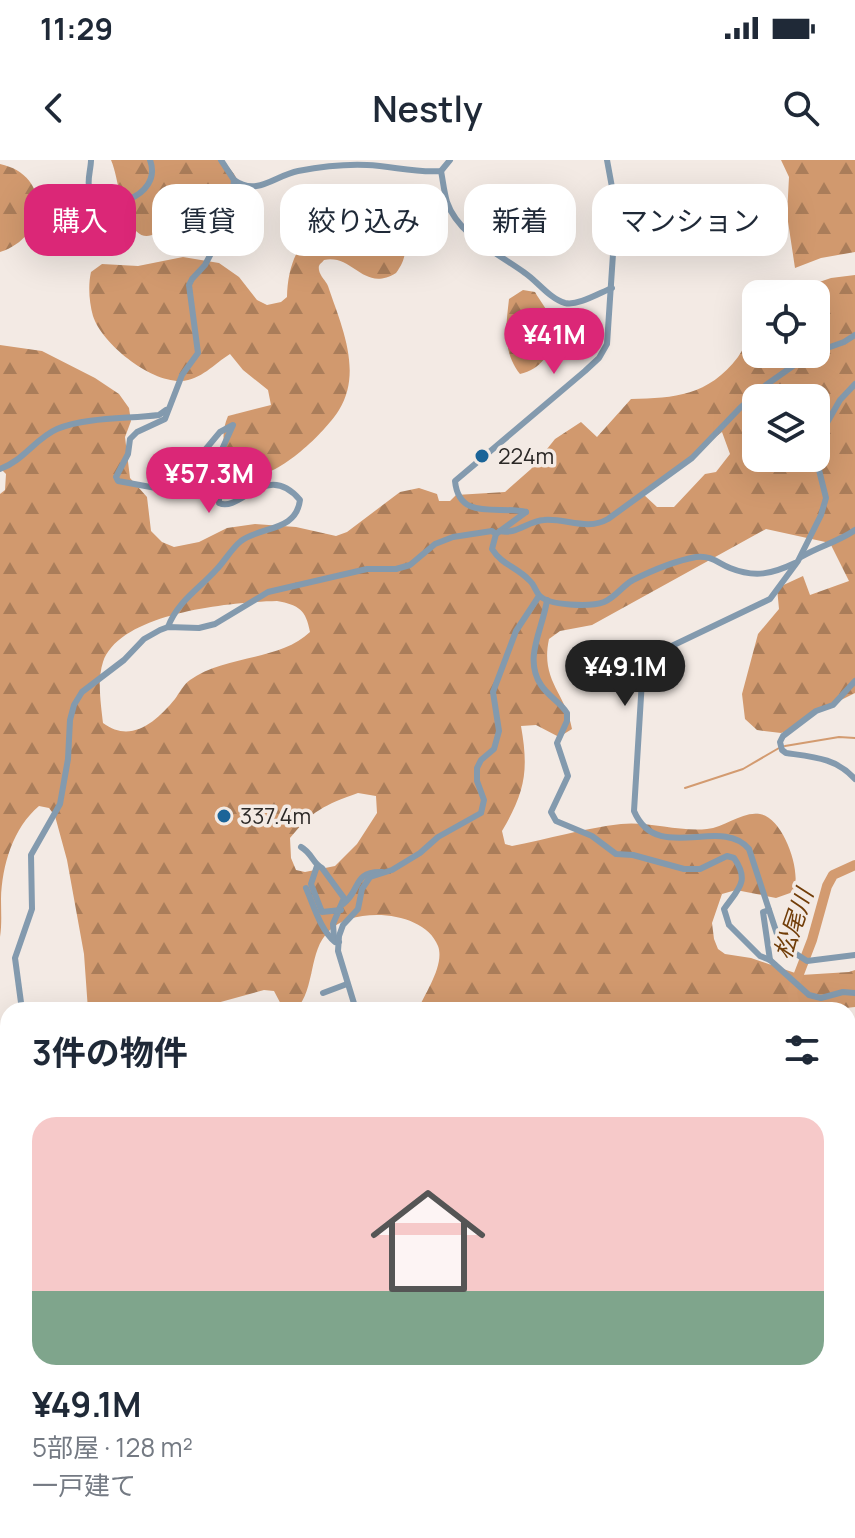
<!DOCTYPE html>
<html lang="ja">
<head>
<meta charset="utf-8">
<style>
  :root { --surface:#fff; --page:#f2f2f3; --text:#1f2937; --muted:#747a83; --accent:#db2777 }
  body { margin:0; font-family:Manrope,"Noto Sans JP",sans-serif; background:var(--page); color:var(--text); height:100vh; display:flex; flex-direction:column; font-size:30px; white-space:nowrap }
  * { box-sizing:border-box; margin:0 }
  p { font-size:26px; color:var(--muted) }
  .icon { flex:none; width:44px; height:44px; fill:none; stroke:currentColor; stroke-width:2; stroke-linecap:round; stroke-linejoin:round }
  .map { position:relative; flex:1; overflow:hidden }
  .details { position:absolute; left:0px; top:842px; width:856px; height:536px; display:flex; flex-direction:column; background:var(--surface); border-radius:24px 24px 0 0; box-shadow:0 8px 32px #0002 }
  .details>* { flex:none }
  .top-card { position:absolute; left:24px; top:24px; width:808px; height:72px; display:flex; gap:16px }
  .tools { position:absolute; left:742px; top:120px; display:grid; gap:16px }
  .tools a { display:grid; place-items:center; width:88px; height:88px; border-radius:16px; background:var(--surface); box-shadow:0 8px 32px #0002; font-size:40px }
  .price { position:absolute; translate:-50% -68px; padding:0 18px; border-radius:28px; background:var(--accent); color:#fff; font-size:26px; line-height:52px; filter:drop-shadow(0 2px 4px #0008) }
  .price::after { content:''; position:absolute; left:50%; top:48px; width:24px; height:18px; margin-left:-12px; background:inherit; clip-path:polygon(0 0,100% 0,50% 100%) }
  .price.current { background:#222; color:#fff }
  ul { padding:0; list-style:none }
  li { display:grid; align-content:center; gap:16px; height:424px; padding:0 32px }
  li span { display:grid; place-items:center; height:248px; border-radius:24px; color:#555 }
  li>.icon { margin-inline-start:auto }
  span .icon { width:144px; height:144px; fill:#fffc; stroke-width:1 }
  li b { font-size:34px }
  h2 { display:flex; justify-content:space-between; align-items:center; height:96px; padding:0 32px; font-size:34px }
  .pill { padding:0 28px; border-radius:24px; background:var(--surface); box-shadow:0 8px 32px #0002; font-size:28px; line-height:72px }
  .pill.current { background:var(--accent); color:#fff }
  .status { display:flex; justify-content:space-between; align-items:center; height:56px; padding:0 40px; background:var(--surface); direction:ltr }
  .status svg { height:22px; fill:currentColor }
  header { display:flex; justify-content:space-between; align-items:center; height:104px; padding:0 32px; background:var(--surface); font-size:36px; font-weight:600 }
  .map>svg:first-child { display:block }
  .forest { fill:url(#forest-firs); fill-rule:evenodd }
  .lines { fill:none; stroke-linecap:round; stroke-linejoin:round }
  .stream { stroke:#d39b70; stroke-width:2 }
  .river { stroke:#d39b70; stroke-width:10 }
  .minor { stroke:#839aae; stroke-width:6 }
  .poi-dot { fill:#1b6498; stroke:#f3eae4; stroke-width:3 }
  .labels { text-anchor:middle; stroke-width:7; stroke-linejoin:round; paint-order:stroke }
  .poi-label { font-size:22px; fill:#2b2826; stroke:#f3eae4; text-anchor:start }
  .water-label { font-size:24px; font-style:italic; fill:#713d08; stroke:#f3eae4 }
</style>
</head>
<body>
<div class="status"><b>11:29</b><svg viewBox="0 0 49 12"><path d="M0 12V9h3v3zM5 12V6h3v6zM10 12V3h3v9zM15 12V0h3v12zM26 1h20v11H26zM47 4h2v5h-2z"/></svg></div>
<header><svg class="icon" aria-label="back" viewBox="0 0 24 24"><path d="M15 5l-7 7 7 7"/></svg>Nestly<svg class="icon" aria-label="search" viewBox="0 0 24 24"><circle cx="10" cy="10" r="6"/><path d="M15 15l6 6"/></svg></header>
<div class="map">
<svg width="855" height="1378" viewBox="0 0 855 1378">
  <defs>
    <pattern id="forest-firs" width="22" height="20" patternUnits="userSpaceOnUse" patternTransform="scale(2)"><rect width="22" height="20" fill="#d1996e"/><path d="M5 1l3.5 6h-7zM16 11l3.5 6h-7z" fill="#aa7d5a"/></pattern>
  </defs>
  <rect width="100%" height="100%" fill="#f3eae4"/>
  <g class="forest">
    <path d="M111,0H220C239,13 244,34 250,56C232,78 207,56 185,57C167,57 153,88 136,71C119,55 120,21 111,0Z"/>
    <polygon points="781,0 855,0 855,92 821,98 795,108 787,55 789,17"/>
    <path d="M0,4C52,15 48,77 0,92Z"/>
    <path d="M352,55C382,60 423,77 396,113C363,133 354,94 324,100C321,104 318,104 319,110C320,116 326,121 328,126C341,165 363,211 339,250C324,275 247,351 228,298C222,283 222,270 228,256L271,245L268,230L243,210L230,194C214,204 201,220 181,221C150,222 102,184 93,156C89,142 88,125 91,112L102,104L138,106L183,97L219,103L239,117L257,140L267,145L281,142L287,137C288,92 308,64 352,55Z"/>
    <path d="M855,115V533L817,552L793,569L781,573L757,570L745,559L742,534L758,474L779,449L777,428L803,416L810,435L849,421L830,383L766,369L592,465L560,471L549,479C540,521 566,533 572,569L559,577L536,565L521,566C529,611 525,632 502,671L505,684L512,686C548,679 585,668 621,664C649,661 679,672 707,669C725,667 742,651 760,654C783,657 803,713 793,732L776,738L736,730L722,734L712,763L714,779L718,789L725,794L751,798L801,815L849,812L855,810V847L827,850H418C425,833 445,805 438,786C424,750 353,746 329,771C308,791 316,828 296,850H284L274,831L264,830L217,843V850H88L84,794L67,700L55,656L49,648L39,646C13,668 2,705 1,739C1,752 2,764 0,777V334L5,330L6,314L0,308V185L42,191L95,218L119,234L129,248L131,261L125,277L130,318L147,337L151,371L162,382L174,387L199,382L227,368L255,364L296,367L336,376L347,372L400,332L419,328L437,334L439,341H450L456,335L505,332L531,309L555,279L581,262L597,277L631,239C675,238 708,236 738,197C745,187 750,174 756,163V194H816V134H784L831,118ZM756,238H816V298H756ZM722,272L730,294L716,312L705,314L674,347H657L643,334ZM277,441C299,445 306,450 310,472C280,501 224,495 190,520C184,524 179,533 175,539C156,562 131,584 103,563C101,545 97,520 103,502C120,452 233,442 277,441ZM358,633L376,636L377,653L357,684L335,706L305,712L296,710L291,698L290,678C312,651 324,645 358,633Z"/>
    <path d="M523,130L535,132C540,141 548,150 551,160C558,184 545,209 520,214C502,191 506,166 509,139Z"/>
    <polygon points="8,948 8,1342 0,1341 0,949"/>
    <polygon points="855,981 855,1292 848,1289 848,985"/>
    <polygon points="71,1370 844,1370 853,1378 69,1378"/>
  </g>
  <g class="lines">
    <g class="stream">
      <polyline points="785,586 839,577 855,578"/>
      <polyline points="685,628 743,609 779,588"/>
    </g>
    <polyline class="river" points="799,850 794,843 792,832 812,780 827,726 833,715 855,705"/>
    <g class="minor">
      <path d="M91,0C91,10 86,22 90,31C100,56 164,38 150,0"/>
      <path d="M441,11C443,21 444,32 447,42C458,75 499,94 525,113C537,121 550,139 565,143C578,146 599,133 612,128"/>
      <path d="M234,20C257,37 276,15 298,11C319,7 345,4 367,5C393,6 414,13 441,11L450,0"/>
      <polyline points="816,192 844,182 855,175"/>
      <polyline points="816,282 840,240 855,224"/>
      <path d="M816,298L826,338L821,355L798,401L770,439L657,493L648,503L642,520L634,651C657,705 721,655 749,689L777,774L784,786L807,801L855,795"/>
      <path d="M0,309C23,301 36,278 57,269C86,257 127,259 159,255L166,250"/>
      <path d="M526,352C499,345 459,362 455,321L585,211L599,198L607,184L616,49L607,0"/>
      <path d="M526,352L496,374L492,389C502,405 517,407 529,420C534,424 535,430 539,435C548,446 591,447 604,442C616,437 622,426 633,420C653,410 675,401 696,397C711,395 718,403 730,408C755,418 772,414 795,403"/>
      <path d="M500,371C516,375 528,361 544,360C566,358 587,371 608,359L692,298L740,248L766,225L810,194"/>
      <path d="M801,397C819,386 838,382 855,370"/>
      <path d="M547,440C543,469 523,498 541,525C548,536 560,542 567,553V561L557,583L568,616L551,652L556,661L592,676L616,694L633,695L684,709H700L727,696L734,698C750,721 739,728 724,749L729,765L760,796L770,800L809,835L821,838L843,832L855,833"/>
      <path d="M168,467C177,442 199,429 216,410C225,401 231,389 241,381C261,366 296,372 300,340C266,300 241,353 219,343V296L233,265L220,272L200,296L163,326L156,328L118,321L116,317L128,294L130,279L137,272L165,259L182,215L198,193L189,125L192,119L205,105L230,57L234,20L221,0"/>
      <path d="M855,521L833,545L816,551L783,576L780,582L782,590L786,593C814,597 836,598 855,619"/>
      <path d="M301,687C312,693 313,704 322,708L344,738L333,764L334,778L339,782"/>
      <polyline points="317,706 311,724 322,752 341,750"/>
      <path d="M306,728C314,746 320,769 335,782"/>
      <path d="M343,744C361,731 352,711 382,712"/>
      <polyline points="769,750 763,752 770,800"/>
      <polyline points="323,833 347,824"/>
      <polyline points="22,850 15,798 32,749 31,695 60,644 68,599 70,560 74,545 82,532 124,500 144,479 160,470 168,467 199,468 215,464 268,432 367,409 396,409 410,405 435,384 453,377 492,371 496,374"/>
      <polyline points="356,850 338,791 339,776 343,765 358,749 362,729 370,717 392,710 420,693 438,677 481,653 484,640 477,621 477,608 481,600 494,589 499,571 493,532 516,471 539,436"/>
      <polyline points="0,911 8,906"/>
      <polyline points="848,954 855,953"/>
      <polyline points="848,1015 855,1020"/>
      <polyline points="0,1302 8,1308"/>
      <polyline points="13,1370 15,1375 22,1378"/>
      <polyline points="58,1370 59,1378"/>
      <polyline points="23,1378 28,1376 31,1370"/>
      <polyline points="241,1378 246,1370"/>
      <polyline points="714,1378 719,1370"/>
    </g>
  </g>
  <g class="poi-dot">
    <circle cx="482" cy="296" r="8"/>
    <circle cx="224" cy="656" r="8"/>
  </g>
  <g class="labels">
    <g class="poi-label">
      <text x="498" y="304">224m</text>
      <text x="240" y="664">337.4m</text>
    </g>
    <g class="water-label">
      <text transform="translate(794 764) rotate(-71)" y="8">松尾川</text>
    </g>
  </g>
</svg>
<div class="tools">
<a><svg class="icon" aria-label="locate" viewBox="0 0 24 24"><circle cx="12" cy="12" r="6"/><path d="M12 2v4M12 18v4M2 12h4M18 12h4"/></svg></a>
<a><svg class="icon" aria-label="layers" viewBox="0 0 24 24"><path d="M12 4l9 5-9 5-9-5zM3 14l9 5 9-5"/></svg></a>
</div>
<b class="price" style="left:554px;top:216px">¥41M</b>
<b class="price" style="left:209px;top:355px">¥57.3M</b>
<b class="price current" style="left:625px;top:548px">¥49.1M</b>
<div class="top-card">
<a class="pill current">購入</a>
<a class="pill">賃貸</a>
<a class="pill">絞り込み</a>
<a class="pill">新着</a>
<a class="pill">マンション</a>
</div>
<section class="details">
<h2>3件の物件<svg class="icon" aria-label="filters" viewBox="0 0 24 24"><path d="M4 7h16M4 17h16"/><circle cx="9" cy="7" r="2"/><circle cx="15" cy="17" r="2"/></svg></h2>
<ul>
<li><span style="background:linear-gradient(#f6c9c9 70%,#7fa58c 0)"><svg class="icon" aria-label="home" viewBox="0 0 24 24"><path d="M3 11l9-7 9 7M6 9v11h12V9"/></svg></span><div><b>¥49.1M</b><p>5部屋 · 128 m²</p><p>一戸建て</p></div></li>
</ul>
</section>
</div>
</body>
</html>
